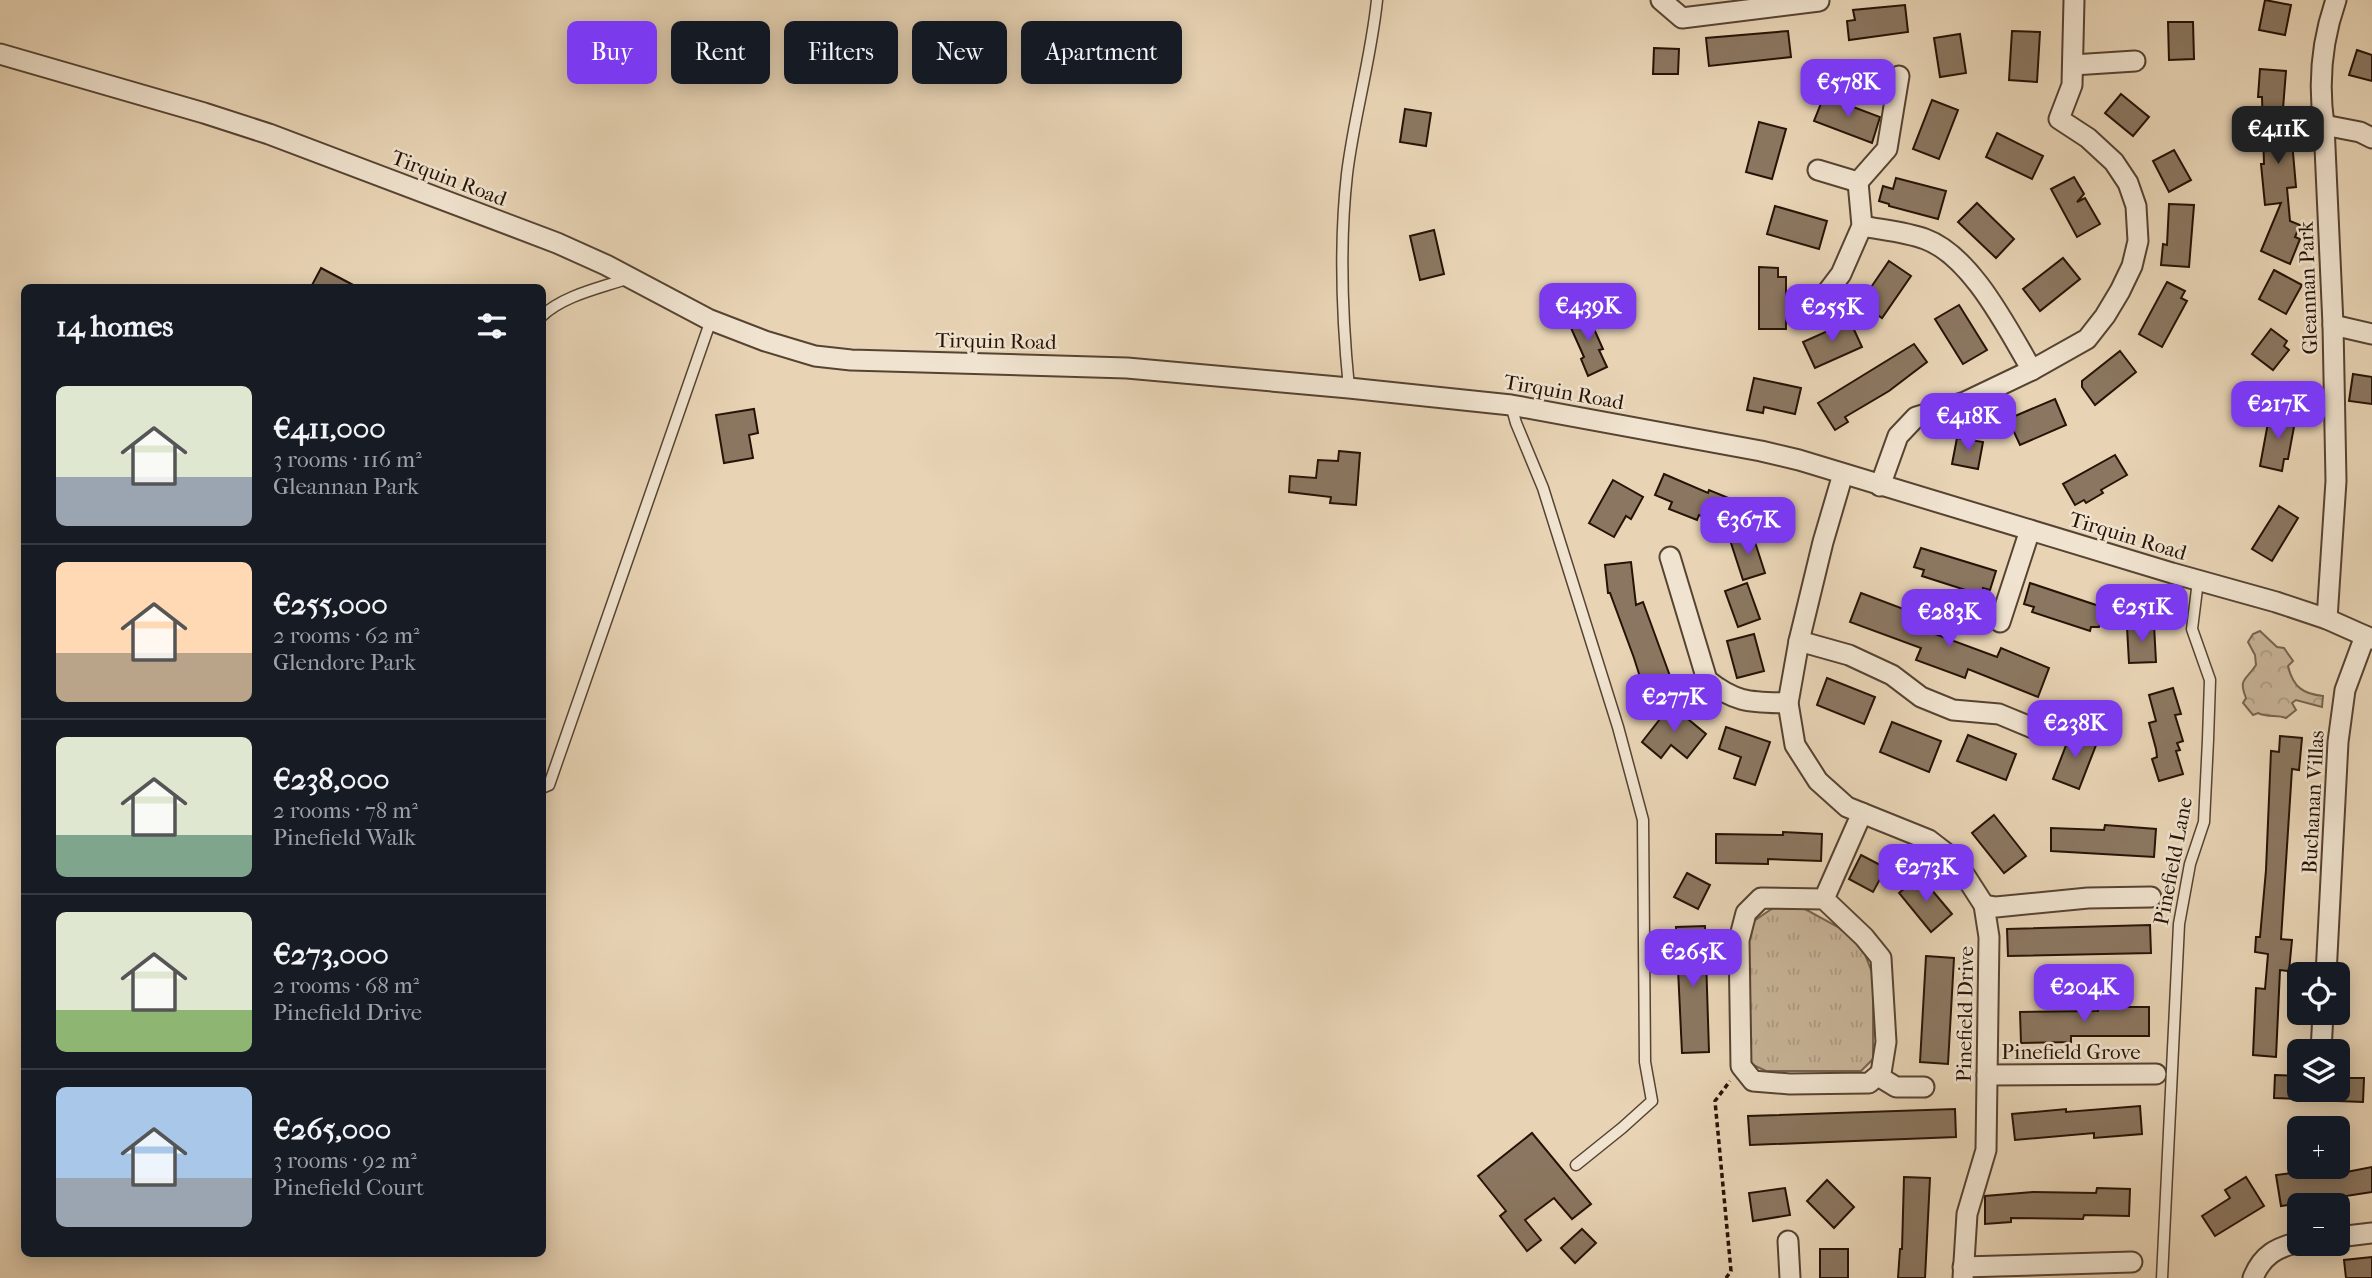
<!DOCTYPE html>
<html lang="en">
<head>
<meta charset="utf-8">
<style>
  :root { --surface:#171b24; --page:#20242c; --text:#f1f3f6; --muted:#9ea1a6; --line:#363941; --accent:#7c3aed }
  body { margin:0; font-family:"IM FELL French Canon",serif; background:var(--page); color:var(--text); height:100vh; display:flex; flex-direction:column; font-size:26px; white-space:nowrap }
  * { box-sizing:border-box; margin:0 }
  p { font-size:23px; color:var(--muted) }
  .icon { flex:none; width:38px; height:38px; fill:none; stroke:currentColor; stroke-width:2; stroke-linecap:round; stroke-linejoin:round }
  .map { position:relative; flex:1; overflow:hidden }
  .panel { position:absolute; left:21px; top:284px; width:525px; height:973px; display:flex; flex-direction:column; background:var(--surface); border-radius:10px; box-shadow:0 4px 18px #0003 }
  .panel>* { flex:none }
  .top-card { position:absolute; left:567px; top:21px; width:665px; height:63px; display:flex; gap:14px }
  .buttons { position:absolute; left:2287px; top:962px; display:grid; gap:14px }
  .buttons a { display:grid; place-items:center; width:63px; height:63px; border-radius:10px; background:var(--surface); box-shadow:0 4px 18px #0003; font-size:35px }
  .price { position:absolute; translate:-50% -60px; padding:0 16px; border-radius:14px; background:var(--accent); color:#fff; font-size:23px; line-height:46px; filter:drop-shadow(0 2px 4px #0008) }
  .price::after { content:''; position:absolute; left:50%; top:42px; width:21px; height:16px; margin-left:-10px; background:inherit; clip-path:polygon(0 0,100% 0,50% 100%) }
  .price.current { background:#222; color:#fff }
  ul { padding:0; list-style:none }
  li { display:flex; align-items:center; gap:21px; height:175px; padding:0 35px }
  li+li { border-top:2px solid var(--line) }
  li span { display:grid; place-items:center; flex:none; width:196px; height:140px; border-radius:10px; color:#555 }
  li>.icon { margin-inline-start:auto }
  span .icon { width:84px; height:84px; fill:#fffc; stroke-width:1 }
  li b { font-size:30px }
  h2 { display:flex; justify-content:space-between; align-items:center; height:84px; padding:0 35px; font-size:30px }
  .pill { padding:0 24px; border-radius:10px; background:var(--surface); box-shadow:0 4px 18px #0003; font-size:24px; line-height:63px }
  .pill.current { background:var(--accent); color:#fff }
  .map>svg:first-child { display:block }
  .grass { fill:url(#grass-tufts); stroke:#76634e; stroke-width:2 }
  .forest { fill:url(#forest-crowns); stroke:#76634e; stroke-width:2 }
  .building { fill:#8b7761; stroke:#261306; stroke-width:2 }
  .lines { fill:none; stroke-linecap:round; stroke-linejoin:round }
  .service-casing { stroke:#564332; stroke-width:13 }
  .minor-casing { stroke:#564332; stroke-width:23 }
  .path { stroke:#261306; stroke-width:3.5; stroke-dasharray:5 3.5; stroke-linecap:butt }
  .service { stroke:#f0e3cf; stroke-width:10 }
  .minor { stroke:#f0e3cf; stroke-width:19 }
  .labels { text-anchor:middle; stroke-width:5; stroke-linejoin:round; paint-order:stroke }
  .street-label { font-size:21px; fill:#261306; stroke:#f0e3cf }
</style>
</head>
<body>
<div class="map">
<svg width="2372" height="1278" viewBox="0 0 2372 1278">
  <defs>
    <pattern id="grass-tufts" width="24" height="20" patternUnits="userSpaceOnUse" patternTransform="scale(1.75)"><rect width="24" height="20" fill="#c7b397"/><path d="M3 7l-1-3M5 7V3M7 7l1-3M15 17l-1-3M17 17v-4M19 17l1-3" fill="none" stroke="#ab9981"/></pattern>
    <pattern id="forest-crowns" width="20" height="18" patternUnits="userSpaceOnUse" patternTransform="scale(1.75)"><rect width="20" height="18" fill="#c7b397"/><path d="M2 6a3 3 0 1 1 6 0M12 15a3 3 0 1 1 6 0" fill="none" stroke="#ab9981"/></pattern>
  </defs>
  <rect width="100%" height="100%" fill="#e8d4b5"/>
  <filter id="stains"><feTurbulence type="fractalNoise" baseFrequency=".00286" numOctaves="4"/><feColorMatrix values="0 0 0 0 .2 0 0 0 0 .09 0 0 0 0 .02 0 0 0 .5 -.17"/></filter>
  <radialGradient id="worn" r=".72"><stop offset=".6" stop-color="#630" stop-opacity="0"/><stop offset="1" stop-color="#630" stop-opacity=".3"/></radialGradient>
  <polygon class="grass" points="1773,908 1805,909 1838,927 1862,947 1873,975 1873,1059 1861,1071 1766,1071 1749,1063 1747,938 1754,921"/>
  <path class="forest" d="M2260,631L2277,647L2284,648L2293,661L2288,666C2293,687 2303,694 2323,696L2322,707L2296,700L2292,703L2296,710L2286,718C2277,714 2268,718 2258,713L2253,715L2243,703L2246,698C2238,678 2246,681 2256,665L2255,655L2248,642L2253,634Z"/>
  <g class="building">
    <polygon points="2265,0 2291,5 2285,35 2259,30"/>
    <polygon points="1905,5 1908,32 1849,40 1847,21 1855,20 1853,10"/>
    <polygon points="2168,22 2193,22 2194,59 2169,60"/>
    <polygon points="1788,31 1791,57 1709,66 1706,38"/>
    <polygon points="2012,31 2040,32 2037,82 2009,80"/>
    <polygon points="1960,34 1966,73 1940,77 1934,38"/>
    <polygon points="1654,48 1679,49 1678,74 1653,74"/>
    <polygon points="2357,50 2372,55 2372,81 2349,75"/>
    <polygon points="2260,69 2286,71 2282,121 2289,121 2289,130 2291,130 2296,187 2287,188 2290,221 2300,225 2295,237 2300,239 2290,264 2261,251 2281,203 2265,205 2261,164 2264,164 2262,97 2258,97"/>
    <polygon points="2121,94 2149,117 2133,136 2105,113"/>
    <polygon points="1824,96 1880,117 1872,143 1814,121"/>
    <polygon points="1932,100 1958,110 1939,159 1913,149"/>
    <polygon points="1405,109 1431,113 1426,146 1400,142"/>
    <polygon points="1759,122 1786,129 1772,179 1746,172"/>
    <polygon points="1997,133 2043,156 2032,179 1986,157"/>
    <polygon points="2174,150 2191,180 2169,192 2153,161"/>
    <polygon points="2074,177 2084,194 2077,202 2085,198 2100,224 2077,237 2051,189"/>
    <polygon points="1896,178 1946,191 1938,219 1889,206 1889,204 1879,201 1883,186 1893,189"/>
    <polygon points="1977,203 2014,239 1996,258 1958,222"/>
    <polygon points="2169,204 2194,205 2189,267 2161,265 2163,244 2167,245"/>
    <polygon points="1775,206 1827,221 1819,249 1767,234"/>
    <polygon points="1434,230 1444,274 1420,280 1410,236"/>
    <polygon points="2063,258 2080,279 2040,311 2023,289"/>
    <polygon points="1889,261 1911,276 1882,318 1863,305 1863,299"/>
    <polygon points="1759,267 1778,268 1778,277 1786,277 1786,329 1759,329"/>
    <polygon points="321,268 357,287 311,287"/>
    <polygon points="2274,270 2302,285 2286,314 2259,299"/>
    <polygon points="2167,282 2185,291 2181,298 2187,301 2162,347 2139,334"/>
    <polygon points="1959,305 1987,350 1963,364 1935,319"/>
    <polygon points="1586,311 1603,349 1599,350 1607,367 1588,376 1581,359 1584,357 1567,319"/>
    <polygon points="1850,321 1862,347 1815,368 1803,342"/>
    <polygon points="2271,329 2287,341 2284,346 2289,350 2273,370 2252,354"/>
    <polygon points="1914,344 1927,362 1889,391 1845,417 1848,422 1835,430 1818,403"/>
    <polygon points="2120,351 2136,372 2095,405 2082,387 2082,381"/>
    <polygon points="2353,374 2372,377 2372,404 2349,401"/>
    <polygon points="1754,378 1801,388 1795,414 1764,407 1763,413 1747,410"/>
    <polygon points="2055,399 2066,425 2020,445 2008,419"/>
    <polygon points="754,409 758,433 749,435 753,458 724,463 716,415"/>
    <polygon points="2270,412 2296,416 2288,459 2284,459 2282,471 2260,466"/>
    <polygon points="1957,438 1983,442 1978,469 1952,464"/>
    <polygon points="1339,451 1360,453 1356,505 1330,503 1331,497 1289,492 1290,476 1316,478 1318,460 1338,461"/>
    <polygon points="2115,455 2127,475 2101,490 2103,493 2086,503 2084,500 2075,505 2063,484"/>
    <polygon points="1664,474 1708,493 1709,490 1736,501 1726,526 1699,515 1697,520 1669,509 1672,502 1655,495"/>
    <polygon points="1613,480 1643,497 1631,519 1626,516 1614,537 1589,523"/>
    <polygon points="2279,506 2298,518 2272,561 2252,549"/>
    <polygon points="1752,533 1765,573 1743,580 1730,540"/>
    <polygon points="1921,548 1996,571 1990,590 1983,588 1981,595 1922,576 1924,570 1914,567"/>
    <polygon points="1631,562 1636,605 1643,602 1674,687 1646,696 1634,658 1610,593 1608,593 1605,565"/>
    <polygon points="1747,583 1760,619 1738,627 1725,591"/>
    <polygon points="2030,583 2105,608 2099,627 2091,627 2090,631 2032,612 2034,607 2024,604"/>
    <polygon points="1861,593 1909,611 1905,623 1997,657 2001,648 2049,668 2038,697 1968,669 1965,678 1916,660 1921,648 1850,622"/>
    <polygon points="2154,625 2156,662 2129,663 2127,627"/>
    <polygon points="1754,634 1764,671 1737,678 1727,641"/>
    <polygon points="1827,678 1875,697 1864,724 1817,705"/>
    <polygon points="2173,688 2181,714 2175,715 2183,741 2177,743 2180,750 2176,751 2183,774 2159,781 2152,759 2157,757 2156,749 2149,723 2156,721 2149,695"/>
    <polygon points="1671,705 1706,734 1687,758 1671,745 1661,758 1642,742"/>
    <polygon points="1892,722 1941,741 1929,772 1880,752"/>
    <polygon points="1726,727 1770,742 1755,785 1734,778 1741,757 1719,749"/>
    <polygon points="2072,730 2098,740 2079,789 2053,779"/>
    <polygon points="1968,735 2016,754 2006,780 1957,761"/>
    <polygon points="2280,736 2302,738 2299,770 2292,769 2281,939 2292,940 2289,971 2280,970 2276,1057 2253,1055 2256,988 2265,989 2268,954 2255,952 2256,937 2260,937 2266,870 2271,751 2279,752"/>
    <polygon points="1994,815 2026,856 2004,873 1972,833"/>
    <polygon points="2105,825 2156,829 2154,857 2051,851 2051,828 2104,830"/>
    <polygon points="1783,832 1822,834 1821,861 1768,859 1768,864 1716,863 1716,834 1783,835"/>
    <polygon points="1861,855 1886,868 1873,892 1849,879"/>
    <polygon points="1687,873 1710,885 1698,909 1674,897"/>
    <polygon points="1920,876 1952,914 1931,932 1899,893"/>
    <polygon points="2150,925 2151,953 2008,956 2007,929"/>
    <polygon points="1705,926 1709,1052 1682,1053 1676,927"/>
    <polygon points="1926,956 1954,958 1948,1064 1920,1062"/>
    <polygon points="2098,1007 2149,1007 2149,1036 2071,1036 2071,1042 2021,1043 2020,1012 2098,1011"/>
    <polygon points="2275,1075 2300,1076 2300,1099 2274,1098"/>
    <polygon points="2338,1078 2364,1078 2363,1102 2338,1101"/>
    <polygon points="2140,1106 2142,1134 2094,1138 2094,1133 2015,1140 2012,1114 2066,1109 2066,1112"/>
    <polygon points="1955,1109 1956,1137 1750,1145 1748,1116"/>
    <polygon points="1532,1133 1591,1204 1572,1219 1554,1198 1525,1220 1541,1240 1527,1251 1500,1216 1506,1211 1478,1176"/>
    <polygon points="2307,1167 2335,1167 2336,1174 2372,1167 2372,1192 2281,1206 2276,1175 2308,1171"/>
    <polygon points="1904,1177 1930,1178 1925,1278 1898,1278 1900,1249 1902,1249"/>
    <polygon points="2246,1177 2264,1206 2215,1236 2202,1216 2230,1198 2225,1190"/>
    <polygon points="1827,1180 1854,1207 1834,1228 1807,1201"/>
    <polygon points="1785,1188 1790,1215 1753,1221 1749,1193"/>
    <polygon points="2097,1188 2130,1189 2129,1216 2084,1215 2083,1219 2011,1218 2011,1222 1985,1224 1985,1196 2033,1192 2096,1193"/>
    <polygon points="1582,1229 1596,1243 1575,1263 1561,1248"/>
    <rect x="1820" y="1249" width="28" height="29"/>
    <polygon points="2372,1257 2372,1278 2346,1278 2344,1260"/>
  </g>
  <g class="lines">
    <g class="service-casing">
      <g id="service">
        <path d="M542,316C564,295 601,288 629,278"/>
        <path d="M1349,388C1342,318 1339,245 1347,174C1354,116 1371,59 1377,0"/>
        <polyline points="1511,405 1516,423 1543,488 1618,727 1643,820 1645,1062 1652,1101 1622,1128 1576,1165"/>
        <polyline points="542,788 549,785 711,320"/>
        <polyline points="2162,1278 2179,924 2190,864 2204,822 2208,740 2210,680 2192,629 2198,581"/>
      </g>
    </g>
    <g class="minor-casing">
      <g id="minor">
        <polyline points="1661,0 1682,18 1819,1"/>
        <polyline points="0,54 204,113 269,134 557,243 606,265 708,319 765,341 815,356 851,360 1127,368 1349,388 1511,405 1761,451 1799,460 2172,573 2276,602 2327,619 2372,639"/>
        <polyline points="2073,65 2135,61"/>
        <polyline points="2324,125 2360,132 2372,138"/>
        <polyline points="1818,170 1858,182"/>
        <path d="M1862,226C1883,230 1906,232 1925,239C1972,256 2008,330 2032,370"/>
        <polyline points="1819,303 1841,274 1862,226 1858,182 1887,149 1899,76"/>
        <polyline points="2333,325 2372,334"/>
        <polyline points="1843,474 1823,542 1799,641 1788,703 1795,745 1818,781 1847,807 1929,840 1955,860 1984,905 1989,937 1986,1150 1967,1214 1963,1278"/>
        <polyline points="1880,486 1898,436 1916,417 1965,402 2032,370 2087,339 2105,316 2120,291 2132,266 2138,241 2136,206 2128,183 2114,162 2088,138 2059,119 2072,85 2074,0"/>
        <path d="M1670,557L1707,680C1737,704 1752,702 1788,703"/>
        <path d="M2327,619L2336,481L2333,325L2324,125C2318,83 2322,40 2336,0"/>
        <polyline points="2000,622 2030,530"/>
        <polyline points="1799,641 1849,655 1892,675 1921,697 1953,710 1999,714 2040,731"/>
        <polyline points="1824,899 1864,937 1881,958 1886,1042 1881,1073 1869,1083 1790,1084 1753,1081 1741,1066 1739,940 1746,913 1761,898 1824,899 1862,813"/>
        <polyline points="1984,905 1996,907 2088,898 2151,897"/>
        <polyline points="2326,975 2338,742 2345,690 2365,636"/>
        <polyline points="2321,1052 2323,1013"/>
        <polyline points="1987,1075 2156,1074"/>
        <polyline points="1878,1076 1896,1087 1924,1087"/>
        <polyline points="2338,1237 2372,1233"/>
        <polyline points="1788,1241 1790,1278"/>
        <polyline points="1963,1267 2132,1262"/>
        <path d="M2253,1278C2262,1255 2277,1247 2300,1242"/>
      </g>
    </g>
    <polyline class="path" points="1726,1278 1731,1271 1715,1101 1730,1081"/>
    <use href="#service" class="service"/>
    <use href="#minor" class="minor"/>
  </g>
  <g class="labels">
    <g class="street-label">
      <text transform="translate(449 178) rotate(21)" y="7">Tirquin Road</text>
      <text transform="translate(2308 288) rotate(-92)" y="7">Gleannan Park</text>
      <text transform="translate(996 341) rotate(1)" y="7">Tirquin Road</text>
      <text transform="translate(1564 392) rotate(10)" y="7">Tirquin Road</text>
      <text transform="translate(2128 536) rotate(17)" y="7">Tirquin Road</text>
      <text transform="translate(2313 802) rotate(-87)" y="7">Buchanan Villas</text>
      <text transform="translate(2173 861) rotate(-79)" y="7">Pinefield Lane</text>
      <text transform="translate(1965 1014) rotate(-89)" y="7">Pinefield Drive</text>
      <text x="2071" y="1059">Pinefield Grove</text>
    </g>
  </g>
  <rect width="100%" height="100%" filter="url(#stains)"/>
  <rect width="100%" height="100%" fill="url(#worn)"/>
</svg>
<div class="buttons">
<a><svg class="icon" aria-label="locate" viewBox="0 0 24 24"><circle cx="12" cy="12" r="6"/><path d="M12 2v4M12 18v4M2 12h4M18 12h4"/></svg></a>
<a><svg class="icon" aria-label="layers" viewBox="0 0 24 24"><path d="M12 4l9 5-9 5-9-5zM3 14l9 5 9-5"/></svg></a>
<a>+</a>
<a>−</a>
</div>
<b class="price" style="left:1848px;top:119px">€578K</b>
<b class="price current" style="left:2278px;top:166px">€411K</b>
<b class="price" style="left:1588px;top:343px">€439K</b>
<b class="price" style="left:1832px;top:344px">€255K</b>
<b class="price" style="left:2278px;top:441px">€217K</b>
<b class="price" style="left:1968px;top:453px">€418K</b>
<b class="price" style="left:1748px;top:557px">€367K</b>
<b class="price" style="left:2142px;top:644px">€251K</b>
<b class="price" style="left:1949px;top:649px">€283K</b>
<b class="price" style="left:1674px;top:734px">€277K</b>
<b class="price" style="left:2075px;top:760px">€238K</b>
<b class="price" style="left:1926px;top:904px">€273K</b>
<b class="price" style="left:1693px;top:989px">€265K</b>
<b class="price" style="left:2084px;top:1024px">€204K</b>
<div class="top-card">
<a class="pill current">Buy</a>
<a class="pill">Rent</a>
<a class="pill">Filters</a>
<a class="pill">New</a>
<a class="pill">Apartment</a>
</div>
<section class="panel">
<h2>14 homes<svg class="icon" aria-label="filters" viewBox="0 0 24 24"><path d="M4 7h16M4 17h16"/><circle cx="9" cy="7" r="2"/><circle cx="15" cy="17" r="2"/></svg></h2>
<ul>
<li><span style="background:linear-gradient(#dfe7d0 65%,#9aa5b1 0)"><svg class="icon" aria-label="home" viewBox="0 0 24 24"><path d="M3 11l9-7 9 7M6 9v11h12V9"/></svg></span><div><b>€411,000</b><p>3 rooms · 116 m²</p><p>Gleannan Park</p></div></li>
<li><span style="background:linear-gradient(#ffd9b3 65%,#b9a48a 0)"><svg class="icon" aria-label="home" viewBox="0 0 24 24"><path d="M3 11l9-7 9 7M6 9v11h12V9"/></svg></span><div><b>€255,000</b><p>2 rooms · 62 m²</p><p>Glendore Park</p></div></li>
<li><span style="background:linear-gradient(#dfe7d0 70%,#7fa58c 0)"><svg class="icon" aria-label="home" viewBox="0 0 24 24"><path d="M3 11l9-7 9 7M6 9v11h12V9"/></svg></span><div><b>€238,000</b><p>2 rooms · 78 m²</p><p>Pinefield Walk</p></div></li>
<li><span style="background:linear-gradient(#dfe7d0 70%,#8fb573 0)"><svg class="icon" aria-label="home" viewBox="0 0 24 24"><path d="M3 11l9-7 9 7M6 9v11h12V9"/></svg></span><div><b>€273,000</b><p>2 rooms · 68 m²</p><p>Pinefield Drive</p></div></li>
<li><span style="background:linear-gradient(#a9c7e8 65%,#9aa5b1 0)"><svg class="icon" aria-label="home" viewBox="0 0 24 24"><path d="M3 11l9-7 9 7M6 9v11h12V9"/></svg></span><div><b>€265,000</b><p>3 rooms · 92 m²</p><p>Pinefield Court</p></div></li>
</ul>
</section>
</div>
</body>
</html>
